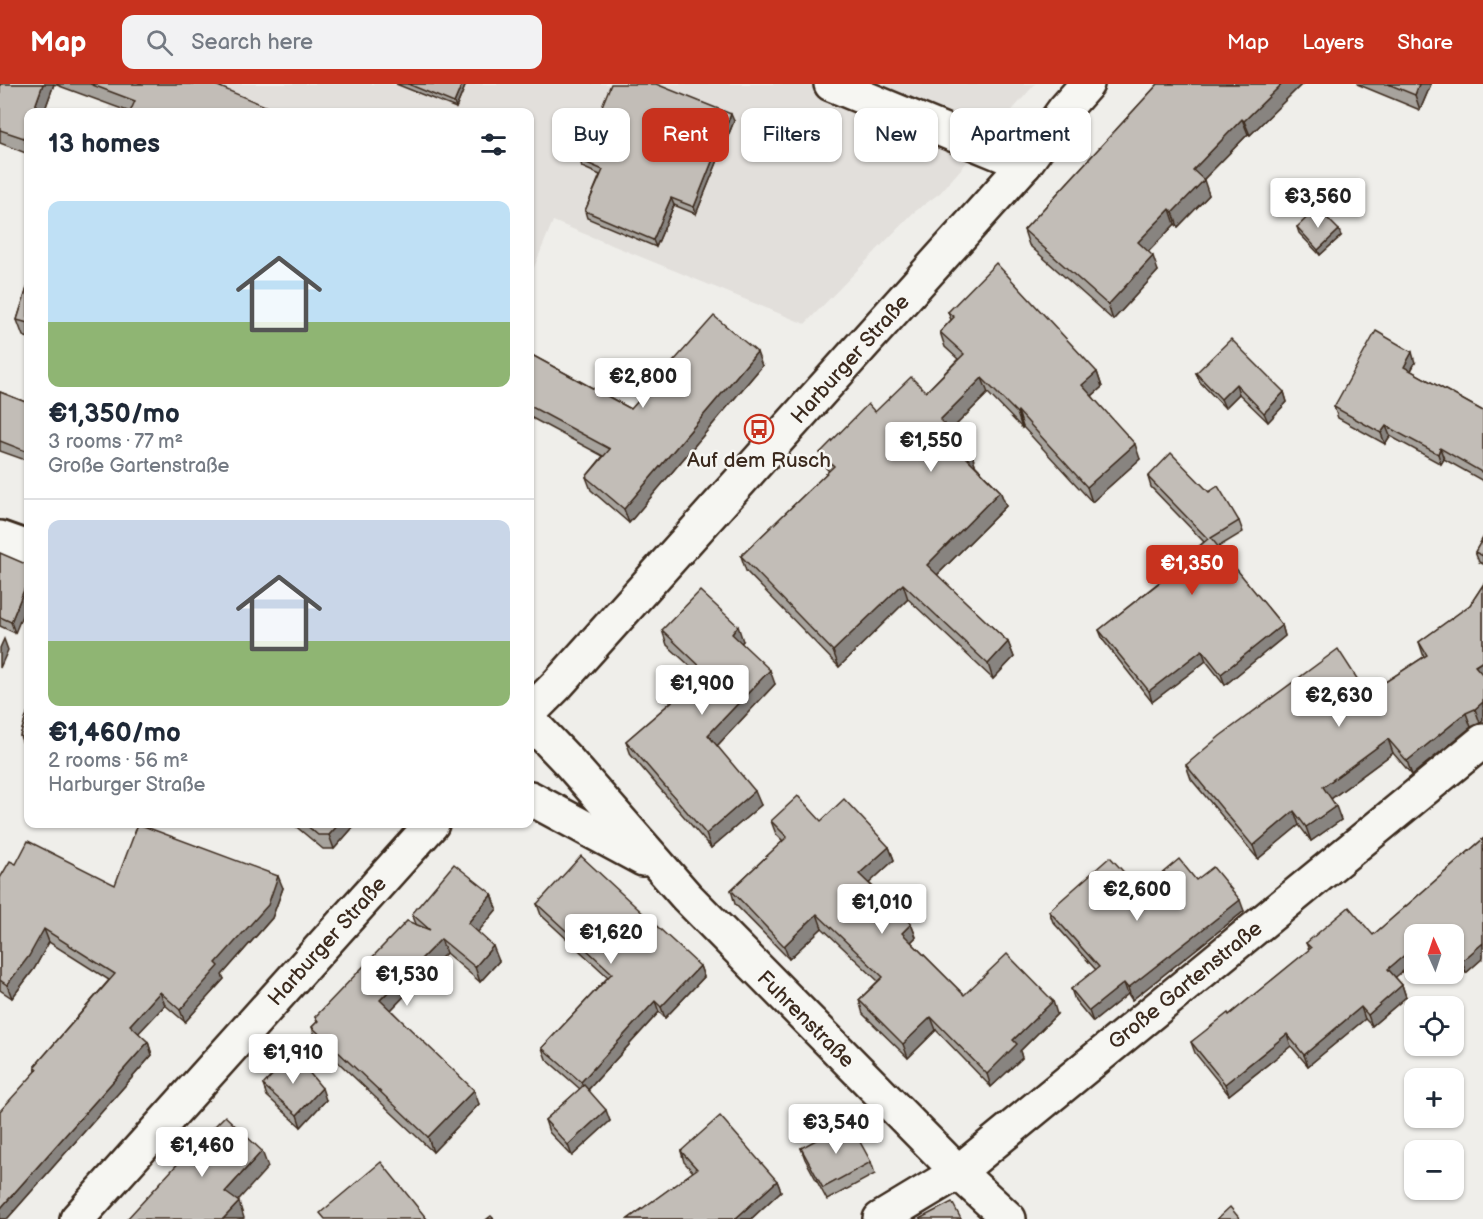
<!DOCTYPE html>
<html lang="en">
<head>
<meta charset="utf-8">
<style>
  :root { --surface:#fff; --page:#f2f2f3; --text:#1f2937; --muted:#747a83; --line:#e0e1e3; --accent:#c8321e }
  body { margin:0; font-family:"Balsamiq Sans",sans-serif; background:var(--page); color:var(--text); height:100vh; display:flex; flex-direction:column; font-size:22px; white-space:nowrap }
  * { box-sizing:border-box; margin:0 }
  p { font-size:20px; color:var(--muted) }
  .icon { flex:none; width:33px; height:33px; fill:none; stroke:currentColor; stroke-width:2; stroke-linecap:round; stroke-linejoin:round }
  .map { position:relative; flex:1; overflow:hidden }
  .panel { position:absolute; left:24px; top:24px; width:510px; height:720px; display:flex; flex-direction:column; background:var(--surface); border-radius:12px; box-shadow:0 2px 4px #0004 }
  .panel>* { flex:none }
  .guide { position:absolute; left:552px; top:24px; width:570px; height:54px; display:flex; gap:12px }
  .needle { width:39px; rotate:357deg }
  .controls { position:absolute; left:1404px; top:840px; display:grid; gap:12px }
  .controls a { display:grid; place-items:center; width:60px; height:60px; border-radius:12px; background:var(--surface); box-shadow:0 2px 4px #0004; font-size:30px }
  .price { position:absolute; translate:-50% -51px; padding:0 14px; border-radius:6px; background:#fff; color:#222; font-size:20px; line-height:39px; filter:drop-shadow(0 2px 3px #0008) }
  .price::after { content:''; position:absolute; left:50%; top:36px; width:18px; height:14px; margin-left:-9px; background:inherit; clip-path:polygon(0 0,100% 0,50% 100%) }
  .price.current { background:var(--accent); color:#fff }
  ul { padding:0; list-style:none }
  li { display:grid; align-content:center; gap:12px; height:318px; padding:0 24px }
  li+li { border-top:2px solid var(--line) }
  li span { display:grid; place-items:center; height:186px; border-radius:12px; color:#555 }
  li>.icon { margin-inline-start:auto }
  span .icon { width:108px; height:108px; fill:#fffc; stroke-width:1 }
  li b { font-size:26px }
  h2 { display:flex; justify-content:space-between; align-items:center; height:72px; padding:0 24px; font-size:26px }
  .tag { padding:0 21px; border-radius:12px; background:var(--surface); box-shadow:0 2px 4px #0004; font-size:21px; line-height:54px }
  .tag.current { background:var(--accent); color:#fff }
  header { display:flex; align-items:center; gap:36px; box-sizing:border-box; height:84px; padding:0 30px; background:var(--accent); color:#fff }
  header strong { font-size:28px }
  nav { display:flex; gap:33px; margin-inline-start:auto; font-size:21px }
  .search { width:420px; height:54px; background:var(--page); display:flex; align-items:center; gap:15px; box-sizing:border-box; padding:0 21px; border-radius:12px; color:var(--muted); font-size:22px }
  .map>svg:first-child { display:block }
  .built { fill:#e2dfdb }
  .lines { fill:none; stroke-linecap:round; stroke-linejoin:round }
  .street-casing { stroke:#3b2a1e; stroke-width:38 }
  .secondary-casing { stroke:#3b2a1e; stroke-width:38 }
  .primary-casing { stroke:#3b2a1e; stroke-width:38 }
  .street { stroke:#f6f6f2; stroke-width:33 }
  .secondary { stroke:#f6f6f2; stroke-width:33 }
  .primary { stroke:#f6f6f2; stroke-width:33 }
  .wall { fill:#a7a39d; stroke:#3b2a1e; stroke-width:1.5 }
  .shaded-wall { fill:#888480; stroke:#3b2a1e; stroke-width:1.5 }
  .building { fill:#c2bdb7; stroke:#3b2a1e; stroke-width:1.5 }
  .labels { text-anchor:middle; stroke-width:5; stroke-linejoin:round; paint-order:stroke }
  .street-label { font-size:21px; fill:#3b2a1e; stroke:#f6f6f2 }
  .poi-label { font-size:21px; fill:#3b2a1e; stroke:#f6f6f2 }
</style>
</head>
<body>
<header>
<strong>Map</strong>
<div class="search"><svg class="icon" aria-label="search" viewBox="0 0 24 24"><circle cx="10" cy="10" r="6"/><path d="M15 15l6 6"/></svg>Search here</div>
<nav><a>Map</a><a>Layers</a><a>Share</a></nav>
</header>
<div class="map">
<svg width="1483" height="1135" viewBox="0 0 1483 1135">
  <rect width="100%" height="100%" fill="#efeeea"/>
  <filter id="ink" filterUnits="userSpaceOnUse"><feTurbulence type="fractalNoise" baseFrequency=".0167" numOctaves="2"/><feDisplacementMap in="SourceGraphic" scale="12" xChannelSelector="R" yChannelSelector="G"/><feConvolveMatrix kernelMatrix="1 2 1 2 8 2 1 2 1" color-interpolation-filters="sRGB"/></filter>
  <g filter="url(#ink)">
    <polygon class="built" points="117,0 1035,0 940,109 913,129 805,240 553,137 530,193 530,28 107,28"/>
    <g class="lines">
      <g class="street-casing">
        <g id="street">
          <polyline points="831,0 1025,80"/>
          <polyline points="0,454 28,464"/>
          <polyline points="880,1135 958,1088 1483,657"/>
        </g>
      </g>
      <g class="secondary-casing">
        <g id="secondary">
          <polyline points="530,637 568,677 686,812 958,1088 1009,1135"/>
          <polyline points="530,714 643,775"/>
        </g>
      </g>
      <g class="primary-casing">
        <g id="primary">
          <polyline points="530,628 557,601 1025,80 1064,26 1087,0"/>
          <polyline points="77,1135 432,740"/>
        </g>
      </g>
      <use href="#street" class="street"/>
      <use href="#secondary" class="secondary"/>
      <use href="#primary" class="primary"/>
    </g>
    <g class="wall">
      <polygon points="0,0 222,0 221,3 130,28 54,0 44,28 28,28 28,70 0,59"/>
      <polygon points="396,0 466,0 456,24"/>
      <polygon points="1158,0 1302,0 1250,51 1248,50 1203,96 1209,111 1178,143 1175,140 1148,168 1158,187 1113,236 1029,161 1024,146"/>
      <polygon points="1357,0 1431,0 1420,26"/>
      <polygon points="734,37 696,130 674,121 656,163 587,134 585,127 600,91 582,83 580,76"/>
      <polygon points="1297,143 1341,152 1320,171 1299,149"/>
      <polygon points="28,201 28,254 23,252 17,236"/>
      <polygon points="948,228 1097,288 1102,303 1092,312 1140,375 1092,418 1023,343 1022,344 988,309 951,346 970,365 975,380 975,381 1000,407 1006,422 937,491 1008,558 1014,573 993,595 908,515 839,583 746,487 741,472 829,387 826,384 820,369 875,328 926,308 958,275 945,263 940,248 951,236"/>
      <polygon points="530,270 631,325 762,282 629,439 591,406 586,393 603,372 530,333"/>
      <polygon points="1415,279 1411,287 1483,327 1483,397 1444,375 1441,380 1390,352 1385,360 1338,334 1334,323"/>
      <polygon points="1196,289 1284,308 1287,318 1268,338 1239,310 1225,324 1200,298"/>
      <polygon points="0,308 28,319 28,377 0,367"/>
      <polygon points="1148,393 1209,408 1239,437 1243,448 1218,463 1282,541 1285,552 1225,601 1206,577 1152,618 1103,556 1099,546 1168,491 1167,489 1204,458 1151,403"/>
      <polygon points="1483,454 1483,480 1479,478 1475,468"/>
      <polygon points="0,469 15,549 0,542"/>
      <polygon points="1483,501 1483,636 1480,639 1471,643 1412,691 1393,669 1331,715 1341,736 1311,757 1299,741 1258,775 1191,695 1186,681 1367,610 1424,573 1419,558 1470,521"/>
      <polygon points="662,546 743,557 741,559 775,600 717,662 761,721 711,764 631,671 626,657 701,592 667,561"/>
      <polygon points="28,627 28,667 25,665 20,652"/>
      <polygon points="771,737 821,737 889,763 894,776 869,799 911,840 916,853 911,858 964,911 1057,930 1020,967 1022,974 991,1003 936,946 908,974 863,930 859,916 878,897 822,844 789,875 735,820 731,806 783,757 776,750"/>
      <polygon points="293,740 356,740 334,765 323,765"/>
      <polygon points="1483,755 1483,874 1466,889 1454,874 1454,850 1414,850 1414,878 1395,893 1402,901 1406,913 1372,942 1365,935 1308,982 1291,962 1229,1011 1195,969 1191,958 1229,931 1309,866 1306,859 1373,851"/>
      <polygon points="16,780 115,801 283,804 272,834 222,891 224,895 185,938 165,921 138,949 148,958 152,971 7,1135 0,1135 36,987 35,982 109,896 49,858 34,885 12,914 0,906 0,794"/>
      <polygon points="1196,796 1244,827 1132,916 1128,910 1093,938 1075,916 1071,905 1096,886 1053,838 1049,827 1141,807"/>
      <polygon points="492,810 497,825 477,848 499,877 480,898 446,869 391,926 479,1020 433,1068 317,958 312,943 317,938 315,933 416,840 412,830"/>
      <polygon points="537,820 700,882 704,893 665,934 659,928 588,1006 610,1037 572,1072 549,1048 545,1036 580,1005 546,975 542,964 608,893 541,831"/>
      <polygon points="263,1001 326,1016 301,1043 267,1012"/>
      <polygon points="801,1064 871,1078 875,1090 827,1116 805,1075"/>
      <polygon points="681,1067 777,1097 781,1107 751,1135 628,1135 693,1088 684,1078"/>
    </g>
    <g class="shaded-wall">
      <polygon points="43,0 54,0 44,28 33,28"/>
      <polygon points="211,0 222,0 216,14"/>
      <polygon points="462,0 466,0 456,24 454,19"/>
      <polygon points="1282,0 1302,0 1250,51 1244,37"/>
      <polygon points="1419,0 1431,0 1420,26 1415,11"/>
      <polygon points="731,30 734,37 696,130 694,123"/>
      <polygon points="1242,35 1248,50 1198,101 1193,86"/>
      <polygon points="28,41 28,68 24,54"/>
      <polygon points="1204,96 1209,111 1178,143 1173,128"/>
      <polygon points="671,114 674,121 656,163 653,156"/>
      <polygon points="1170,125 1175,140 1144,172 1138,158"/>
      <polygon points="1339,146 1341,152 1320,171 1318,166"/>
      <polygon points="1153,172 1158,187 1113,236 1108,221"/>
      <polygon points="757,268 762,282 629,439 624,425"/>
      <polygon points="1412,268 1415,279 1407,293 1404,283"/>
      <polygon points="1097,288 1102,303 1087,316 1082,301"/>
      <polygon points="982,294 988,309 946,351 940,336"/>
      <polygon points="1236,300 1239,310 1225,324 1221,315"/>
      <polygon points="1284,308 1287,318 1268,338 1264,329"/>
      <polygon points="1018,327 1023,343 1022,344 1017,329"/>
      <polygon points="1386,342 1390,352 1385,360 1381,349"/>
      <polygon points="1135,360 1140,375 1092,418 1087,403"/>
      <polygon points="1440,364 1444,375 1441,380 1438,370"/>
      <polygon points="970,365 975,380 970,386 964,371"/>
      <polygon points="1000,407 1006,422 932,496 927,481"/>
      <polygon points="28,496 28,517 15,549 11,538"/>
      <polygon points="903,500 908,515 839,583 833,567"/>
      <polygon points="1282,541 1285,552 1225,601 1221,590"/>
      <polygon points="738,542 743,557 737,564 732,550"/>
      <polygon points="4,555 8,566 0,584 0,564"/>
      <polygon points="1008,558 1014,573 993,595 988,580"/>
      <polygon points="1202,566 1206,577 1152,618 1149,607"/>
      <polygon points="1483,577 1483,594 1475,582"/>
      <polygon points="770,586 775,600 713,666 708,651"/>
      <polygon points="1483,618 1483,636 1480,639 1475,625"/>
      <polygon points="1466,629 1471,643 1412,691 1407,677"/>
      <polygon points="1388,655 1393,669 1328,717 1323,703"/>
      <polygon points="755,707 761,721 711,764 706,750"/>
      <polygon points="1336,722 1341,736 1311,757 1306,743"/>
      <polygon points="1294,727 1299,741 1258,775 1253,762"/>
      <polygon points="339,740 356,740 334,765 329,751"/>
      <polygon points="889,763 894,776 864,804 859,790"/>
      <polygon points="278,792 283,804 272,834 222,891 224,895 185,938 180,926 216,879"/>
      <polygon points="492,810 497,825 473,854 468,839"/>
      <polygon points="1240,816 1244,827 1132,916 1128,904"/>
      <polygon points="817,830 822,844 789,875 784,862"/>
      <polygon points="911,840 916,853 907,862 902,849"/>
      <polygon points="44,845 49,858 34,885 12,914 7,901"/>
      <polygon points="441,855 446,869 386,931 380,916"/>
      <polygon points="1483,859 1483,874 1466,889 1462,877"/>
      <polygon points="493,862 499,877 480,898 475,883"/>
      <polygon points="1414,863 1414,878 1392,896 1388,885"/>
      <polygon points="700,882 704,893 665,934 661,923"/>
      <polygon points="1124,899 1128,910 1093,938 1089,927"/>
      <polygon points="1402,901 1406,913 1372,942 1368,931"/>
      <polygon points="160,908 165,921 134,954 130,941"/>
      <polygon points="655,917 659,928 585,1009 581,998"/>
      <polygon points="1053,917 1057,930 1020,967 1022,974 991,1003 987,990 1013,956"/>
      <polygon points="1361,923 1365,935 1308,982 1304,971"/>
      <polygon points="931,933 936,946 908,974 903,960"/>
      <polygon points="1287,950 1291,962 1229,1011 1225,1000"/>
      <polygon points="148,958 152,971 7,1135 0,1135 0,1125"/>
      <polygon points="322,1004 326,1016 301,1043 297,1031"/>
      <polygon points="474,1006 479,1020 433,1068 428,1053"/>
      <polygon points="606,1026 610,1037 572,1072 568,1061"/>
      <polygon points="262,1067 268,1083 231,1124 225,1108"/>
      <polygon points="777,1097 781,1107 751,1135 735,1135"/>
      <polygon points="239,1118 244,1134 243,1135 223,1135"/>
    </g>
    <g class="building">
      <polygon points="0,0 43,0 33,28 28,28 28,41 24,54 0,46"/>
      <polygon points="90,0 213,0 279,28 130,28 135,17"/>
      <polygon points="408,0 462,0 454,19"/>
      <polygon points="611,0 656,0 731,30 694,123 671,114 653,156 585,127 603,86 580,76"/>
      <polygon points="1158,0 1282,0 1244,37 1242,35 1193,86 1204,96 1173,128 1170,125 1138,158 1153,172 1108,221 1024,146"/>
      <polygon points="1388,0 1419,0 1415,11"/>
      <polygon points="1317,124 1339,146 1318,166 1297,143"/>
      <polygon points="996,179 1097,288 1082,301 1135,360 1087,403 1018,327 1017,329 982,294 940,336 970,365 964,371 1000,407 927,481 1008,558 988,580 903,500 833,567 741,472 834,382 820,369 868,320 875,328 911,293 926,308 964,270 940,248 954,233 948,228"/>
      <polygon points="28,201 28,239 17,236"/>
      <polygon points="714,232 757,268 624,425 586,393 610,365 530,322 530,270 631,325"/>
      <polygon points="1376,247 1412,268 1404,283 1483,327 1483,389 1440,364 1438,370 1386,342 1381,349 1334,323"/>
      <polygon points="1231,255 1284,308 1264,329 1236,300 1221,315 1196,289"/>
      <polygon points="0,308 28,319 28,368 0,357"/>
      <polygon points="1171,369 1209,408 1218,402 1239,437 1211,454 1282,541 1221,590 1202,566 1149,607 1099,546 1169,491 1167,489 1208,455 1148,393"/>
      <polygon points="1483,454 1483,472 1475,468"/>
      <polygon points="0,469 28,481 28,496 11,538 0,533"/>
      <polygon points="1483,501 1483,577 1475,582 1483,591 1483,618 1475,625 1466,629 1407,677 1388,655 1323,703 1336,722 1306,743 1294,727 1253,762 1186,681 1220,652 1338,565 1367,610 1427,571 1419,558 1470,521"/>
      <polygon points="700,507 738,542 732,550 770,586 708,651 755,707 706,750 626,657 706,588 662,546"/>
      <polygon points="28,627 28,655 20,652"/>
      <polygon points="798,712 821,737 844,715 889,763 859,790 911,840 902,849 964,911 1007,870 1053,917 1013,956 1017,960 987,990 931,933 903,960 859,916 883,893 817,830 784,862 731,806 787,753 771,737"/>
      <polygon points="138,740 278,792 268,821 216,879 219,882 180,926 160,908 130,941 148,958 0,1125 0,1027 38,985 35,982 115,890 44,845 29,872 7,901 0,896 0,794 10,777 16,780 28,757 115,801"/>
      <polygon points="305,740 339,740 329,751 318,751"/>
      <polygon points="1483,755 1483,859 1462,877 1454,868 1454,850 1439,850 1435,846 1430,850 1414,850 1414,863 1388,885 1402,901 1368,931 1361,923 1304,971 1287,950 1225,1000 1191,958 1228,929 1229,931 1311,864 1306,859 1349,823 1373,851"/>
      <polygon points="581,772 700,882 661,923 655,917 581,998 542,964 612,889 537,820"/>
      <polygon points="1110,773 1141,807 1179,775 1196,796 1213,783 1240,816 1128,904 1124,899 1089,927 1071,905 1099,883 1049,827"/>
      <polygon points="454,780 492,810 468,839 493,862 475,883 441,855 380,916 474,1006 428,1053 312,943 318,937 315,933 407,837 430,846 412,830"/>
      <polygon points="293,969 322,1004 297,1031 263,1001"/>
      <polygon points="584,1001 606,1026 568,1061 545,1036"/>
      <polygon points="225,1032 262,1067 225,1108 239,1118 223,1135 127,1135 183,1074"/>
      <polygon points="720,1032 777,1097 735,1135 628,1135 697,1085 681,1067"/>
      <polygon points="849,1038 871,1078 823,1104 801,1064"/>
      <polygon points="381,1078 427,1135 325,1135 320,1129"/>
      <polygon points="952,1118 961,1135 919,1135"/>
      <polygon points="1230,1123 1240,1135 1217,1135"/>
      <polygon points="491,1132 494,1135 487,1135"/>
    </g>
  </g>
  <defs>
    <g id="bus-ring" transform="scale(1.5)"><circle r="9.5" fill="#f6f6f2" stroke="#c8321e" stroke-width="1.5"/><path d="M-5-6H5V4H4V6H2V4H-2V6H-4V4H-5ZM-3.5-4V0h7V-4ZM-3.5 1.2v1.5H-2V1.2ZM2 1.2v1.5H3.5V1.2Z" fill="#c8321e"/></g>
  </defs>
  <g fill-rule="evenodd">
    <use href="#bus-ring" x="759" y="345"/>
  </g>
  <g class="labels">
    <g class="street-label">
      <text transform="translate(850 275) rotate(-48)" y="7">Harburger Straße</text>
      <text transform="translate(327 857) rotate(-48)" y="7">Harburger Straße</text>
      <text transform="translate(1185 901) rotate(-39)" y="7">Große Gartenstraße</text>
      <text transform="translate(806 935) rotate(45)" y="7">Fuhrenstraße</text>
    </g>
    <g class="poi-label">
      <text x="759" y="383">Auf dem Rusch</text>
    </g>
  </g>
</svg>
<div class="controls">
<a><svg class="needle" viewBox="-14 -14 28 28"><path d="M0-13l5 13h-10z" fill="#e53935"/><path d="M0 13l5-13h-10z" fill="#747a83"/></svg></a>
<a><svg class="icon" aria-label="locate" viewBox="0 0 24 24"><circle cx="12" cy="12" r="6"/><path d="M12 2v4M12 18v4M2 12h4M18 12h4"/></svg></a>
<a>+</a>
<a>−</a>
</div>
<b class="price" style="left:1318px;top:145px">€3,560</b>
<b class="price" style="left:643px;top:325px">€2,800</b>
<b class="price" style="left:931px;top:389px">€1,550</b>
<b class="price current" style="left:1192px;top:512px">€1,350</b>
<b class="price" style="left:702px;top:632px">€1,900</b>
<b class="price" style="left:1339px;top:644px">€2,630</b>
<b class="price" style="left:1137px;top:838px">€2,600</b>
<b class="price" style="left:882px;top:851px">€1,010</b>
<b class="price" style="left:611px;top:881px">€1,620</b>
<b class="price" style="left:407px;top:923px">€1,530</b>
<b class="price" style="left:293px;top:1001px">€1,910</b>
<b class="price" style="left:836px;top:1071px">€3,540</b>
<b class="price" style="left:202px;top:1094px">€1,460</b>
<div class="guide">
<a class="tag">Buy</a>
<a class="tag current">Rent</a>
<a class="tag">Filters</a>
<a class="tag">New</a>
<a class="tag">Apartment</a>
</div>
<section class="panel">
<h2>13 homes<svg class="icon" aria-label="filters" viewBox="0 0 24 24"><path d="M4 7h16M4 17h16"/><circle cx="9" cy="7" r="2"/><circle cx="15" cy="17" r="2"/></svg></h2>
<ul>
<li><span style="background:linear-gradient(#bfe0f5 65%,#8fb573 0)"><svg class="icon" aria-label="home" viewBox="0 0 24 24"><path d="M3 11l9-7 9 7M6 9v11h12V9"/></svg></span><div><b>€1,350/mo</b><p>3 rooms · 77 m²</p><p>Große Gartenstraße</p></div></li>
<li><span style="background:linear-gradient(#c9d6e8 65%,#8fb573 0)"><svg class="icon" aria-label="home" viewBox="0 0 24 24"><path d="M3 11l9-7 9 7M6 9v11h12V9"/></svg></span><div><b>€1,460/mo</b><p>2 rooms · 56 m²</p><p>Harburger Straße</p></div></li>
</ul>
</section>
</div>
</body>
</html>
